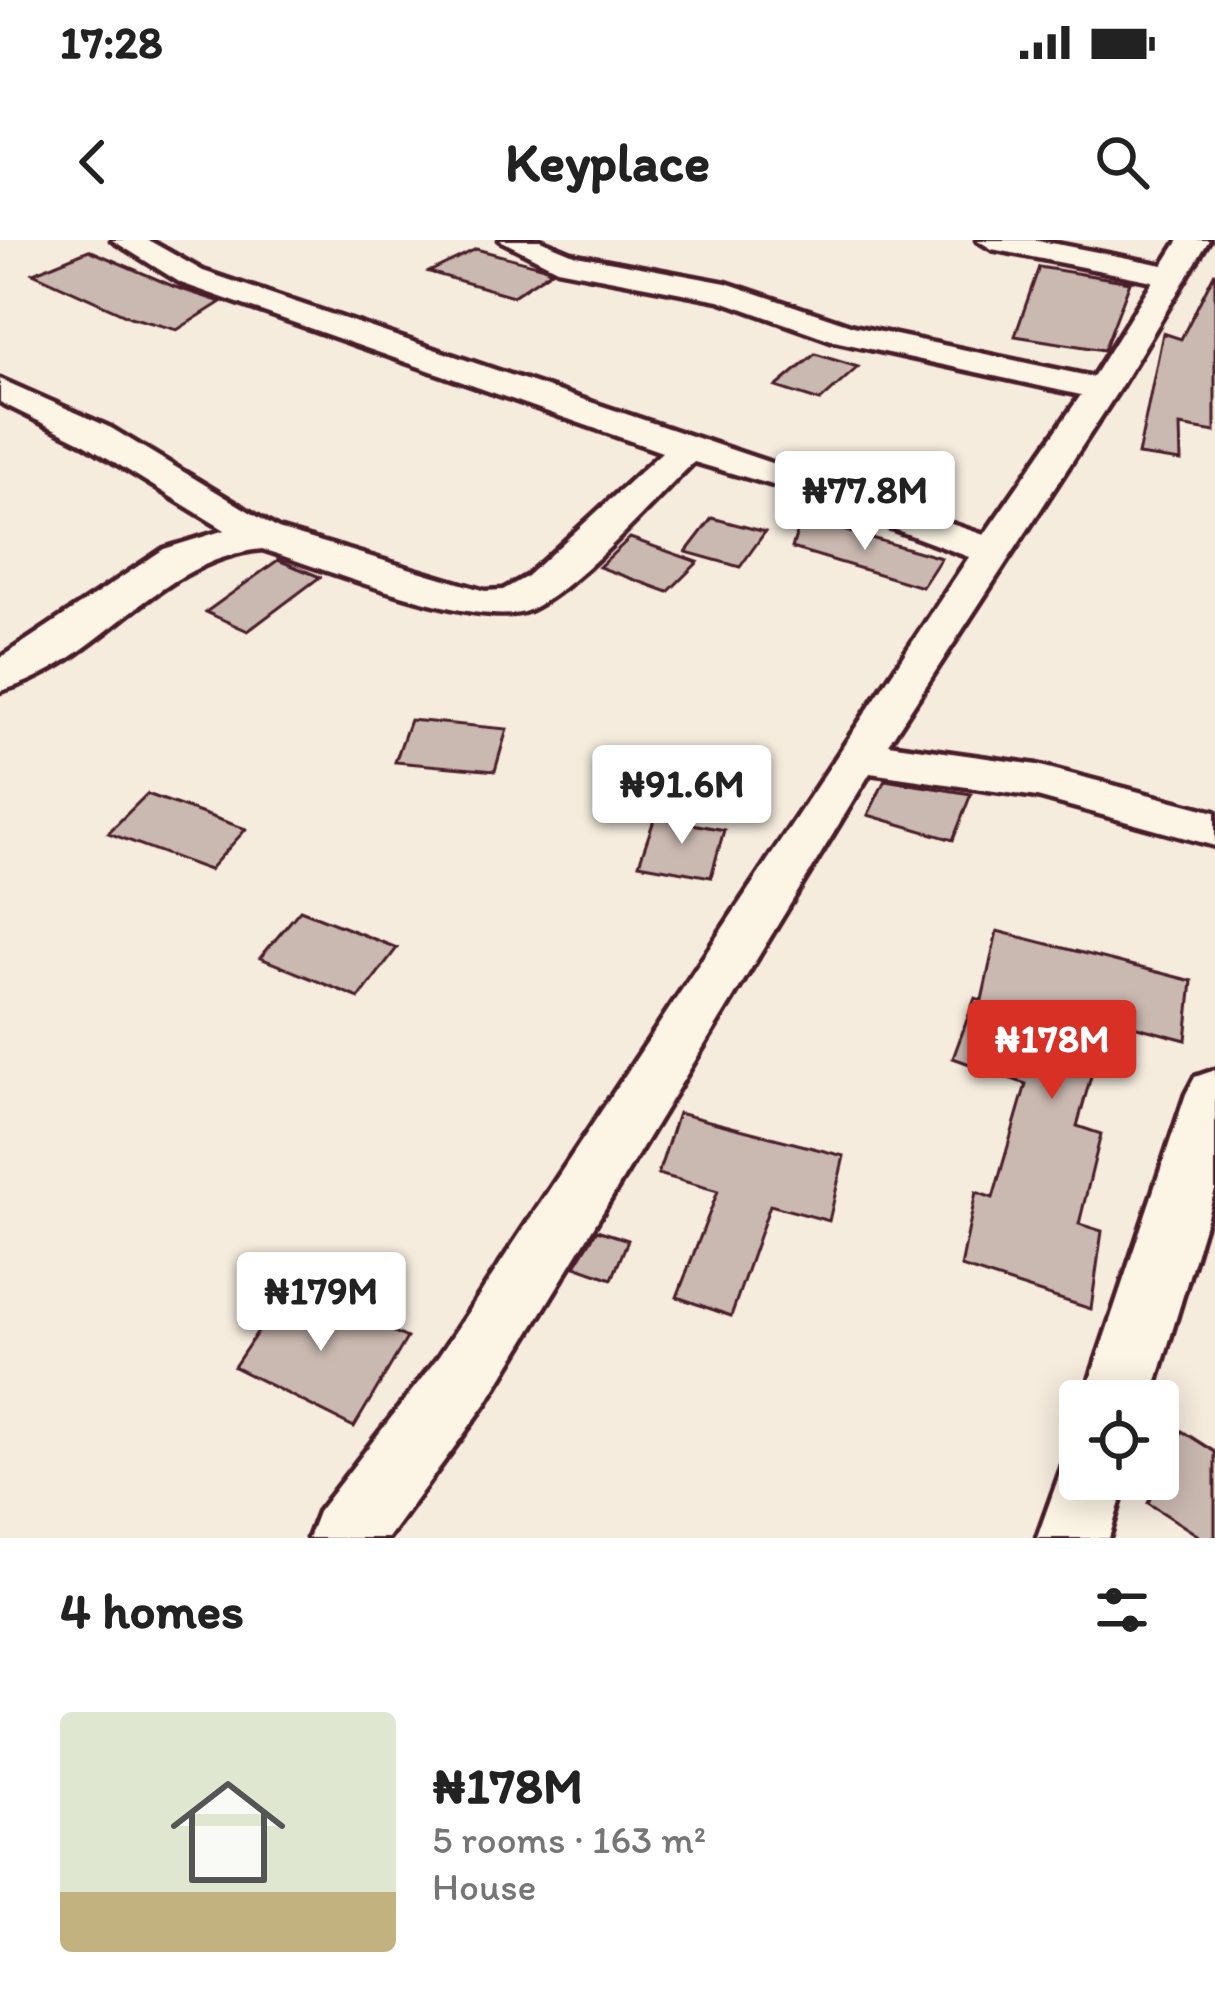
<!DOCTYPE html>
<html lang="en">
<head>
<meta charset="utf-8">
<style>
  :root { --surface:#fff; --page:#f6f6f6; --text:#222; --muted:#767676; --accent:#d93025 }
  body { margin:0; font-family:Itim,sans-serif; background:var(--page); color:var(--text); height:100vh; display:flex; flex-direction:column; font-size:45px; white-space:nowrap }
  * { box-sizing:border-box; margin:0 }
  p { font-size:39px; color:var(--muted) }
  .icon { flex:none; width:66px; height:66px; fill:none; stroke:currentColor; stroke-width:2; stroke-linecap:round; stroke-linejoin:round }
  .map { position:relative; height:1298px; overflow:hidden }
  .drawer { display:flex; flex-direction:column; background:var(--surface); flex:1 }
  .drawer>* { flex:none }
  .tools { position:absolute; left:1059px; top:1140px; display:grid; gap:24px }
  .tools a { display:grid; place-items:center; width:120px; height:120px; border-radius:12px; background:var(--surface); box-shadow:0 6px 30px #0003; font-size:60px }
  .price { position:absolute; translate:-50% -102px; padding:0 27px; border-radius:12px; background:#fff; color:#222; font-size:39px; line-height:78px; filter:drop-shadow(0 3px 6px #0008) }
  .price::after { content:''; position:absolute; left:50%; top:72px; width:36px; height:27px; margin-left:-18px; background:inherit; clip-path:polygon(0 0,100% 0,50% 100%) }
  .price.current { background:var(--accent); color:#fff }
  ul { padding:0; list-style:none }
  li { display:flex; align-items:center; gap:36px; height:300px; padding:0 60px }
  li span { display:grid; place-items:center; flex:none; width:336px; height:240px; border-radius:12px; color:#555 }
  li>.icon { margin-inline-start:auto }
  span .icon { width:144px; height:144px; fill:#fffc; stroke-width:1 }
  li b { font-size:51px }
  h2 { display:flex; justify-content:space-between; align-items:center; height:144px; padding:0 60px; font-size:51px }
  .status { display:flex; justify-content:space-between; align-items:center; height:84px; padding:0 60px; background:var(--surface); direction:ltr }
  .status svg { height:33px; fill:currentColor }
  header { display:flex; justify-content:space-between; align-items:center; height:156px; padding:0 60px; background:var(--surface); font-size:54px; font-weight:800 }
  .map>svg:first-child { display:block }
  .building { fill:#cab9b1; stroke:#4a1f2b; stroke-width:3 }
  .lines { fill:none; stroke-linecap:round; stroke-linejoin:round }
  .minor-casing { stroke:#4a1f2b; stroke-width:9 }
  .minor { fill:#fcf5e5; fill-rule:evenodd }
</style>
</head>
<body>
<div class="status"><b>17:28</b><svg viewBox="0 0 49 12"><path d="M0 12V9h3v3zM5 12V6h3v6zM10 12V3h3v9zM15 12V0h3v12zM26 1h20v11H26zM47 4h2v5h-2z"/></svg></div>
<header><svg class="icon" aria-label="back" viewBox="0 0 24 24"><path d="M15 5l-7 7 7 7"/></svg>Keyplace<svg class="icon" aria-label="search" viewBox="0 0 24 24"><circle cx="10" cy="10" r="6"/><path d="M15 15l6 6"/></svg></header>
<div class="map">
<svg width="1215" height="1298" viewBox="0 0 1215 1298">
  <rect width="100%" height="100%" fill="#f5ecde"/>
  <filter id="ink" filterUnits="userSpaceOnUse"><feTurbulence type="fractalNoise" baseFrequency=".00833" numOctaves="2"/><feDisplacementMap in="SourceGraphic" scale="24" xChannelSelector="R" yChannelSelector="G"/><feConvolveMatrix kernelMatrix="1 2 1 2 8 2 1 2 1" color-interpolation-filters="sRGB"/></filter>
  <g filter="url(#ink)">
    <g class="building">
      <polygon points="476,9 544,27 551,31 513,56 429,32"/>
      <polygon points="89,10 175,47 221,62 177,90 130,77 33,33"/>
      <polygon points="1039,27 1130,42 1104,110 1015,96"/>
      <polygon points="1215,32 1215,192 1180,186 1181,221 1138,215 1163,93 1181,99"/>
      <polygon points="815,114 858,127 820,161 776,147"/>
      <polygon points="712,278 765,292 740,327 686,312"/>
      <polygon points="801,278 941,318 922,347 792,308"/>
      <polygon points="630,298 698,322 668,352 599,327"/>
      <polygon points="278,320 320,337 248,391 206,372"/>
      <polygon points="410,480 507,489 495,531 395,522"/>
      <polygon points="885,540 971,554 953,600 868,575"/>
      <polygon points="147,554 246,589 209,630 108,593"/>
      <polygon points="655,577 724,590 711,637 639,624"/>
      <polygon points="300,670 397,708 359,758 260,718"/>
      <polygon points="997,691 1192,741 1186,800 1107,779 1077,886 1101,894 1079,984 1102,991 1091,1069 961,1027 976,952 993,958 1026,844 953,818 975,758 982,760"/>
      <polygon points="678,873 844,916 829,981 770,965 731,1076 677,1057 718,951 658,934"/>
      <polygon points="597,990 628,1000 612,1039 575,1026"/>
      <polygon points="290,1043 407,1098 354,1187 234,1127"/>
      <polygon points="1182,1191 1215,1212 1215,1298 1202,1298 1148,1263"/>
    </g>
    <g class="lines">
      <g class="minor-casing">
        <g id="minor">
          <path d="M112,0H148L203,31L984,295L1081,155L834,101L719,60L557,29L500,0H540L576,15L726,43L853,86L1093,137L1153,41L992,9L977,0H1036L1163,25L1179,0H1209L1119,149L888,504L1037,525L1215,572V606L1037,557L870,533L487,1162L388,1298H308L318,1272L439,1116L969,317L790,250L694,222C651,263 579,347 529,370C480,392 318,326 262,309C155,320 100,424 0,451V418L164,309L225,290L85,204L0,162V139L111,188L278,289L485,351L503,350L526,337L662,212L181,43Z"/>
          <polygon points="1215,830 1215,950 1151,1161 1083,1161 1186,854 1195,837"/>
          <polygon points="1080,1209 1080,1239 1127,1239 1109,1298 1037,1298 1067,1214"/>
        </g>
      </g>
      <use href="#minor" class="minor"/>
    </g>
  </g>
</svg>
<div class="tools">
<a><svg class="icon" aria-label="locate" viewBox="0 0 24 24"><circle cx="12" cy="12" r="6"/><path d="M12 2v4M12 18v4M2 12h4M18 12h4"/></svg></a>
</div>
<b class="price" style="left:865px;top:313px">₦77.8M</b>
<b class="price" style="left:682px;top:607px">₦91.6M</b>
<b class="price current" style="left:1052px;top:862px">₦178M</b>
<b class="price" style="left:321px;top:1114px">₦179M</b>
</div>
<section class="drawer">
<h2>4 homes<svg class="icon" aria-label="filters" viewBox="0 0 24 24"><path d="M4 7h16M4 17h16"/><circle cx="9" cy="7" r="2"/><circle cx="15" cy="17" r="2"/></svg></h2>
<ul>
<li><span style="background:linear-gradient(#dfe7d0 75%,#c2b280 0)"><svg class="icon" aria-label="home" viewBox="0 0 24 24"><path d="M3 11l9-7 9 7M6 9v11h12V9"/></svg></span><div><b>₦178M</b><p>5 rooms · 163 m²</p><p>House</p></div></li>
</ul>
</section>
</body>
</html>
